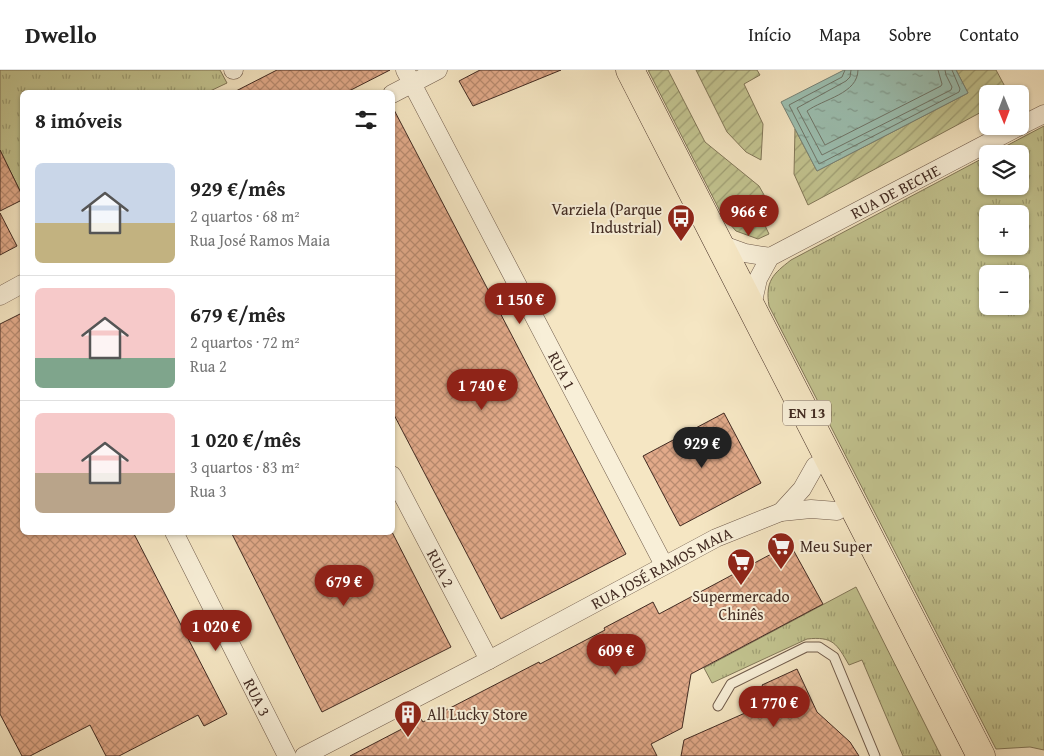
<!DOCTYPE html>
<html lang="pt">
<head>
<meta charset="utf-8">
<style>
  :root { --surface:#fff; --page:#f6f6f6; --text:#222; --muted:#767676; --line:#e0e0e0; --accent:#8f2418 }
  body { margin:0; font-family:"Gentium Book Plus",serif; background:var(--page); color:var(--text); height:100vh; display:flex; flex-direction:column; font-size:19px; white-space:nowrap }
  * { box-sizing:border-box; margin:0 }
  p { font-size:16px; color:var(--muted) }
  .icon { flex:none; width:28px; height:28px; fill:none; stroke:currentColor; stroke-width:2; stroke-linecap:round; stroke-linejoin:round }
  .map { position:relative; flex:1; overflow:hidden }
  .sheet { position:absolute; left:20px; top:20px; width:375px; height:445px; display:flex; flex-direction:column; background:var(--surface); border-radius:8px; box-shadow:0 1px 4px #0004 }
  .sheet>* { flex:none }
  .needle { width:32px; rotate:179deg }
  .buttons { position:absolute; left:979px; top:15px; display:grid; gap:10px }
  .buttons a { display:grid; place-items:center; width:50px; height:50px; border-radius:8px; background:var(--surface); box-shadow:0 1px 4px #0004; font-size:25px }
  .price { position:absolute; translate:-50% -42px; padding:0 11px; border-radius:18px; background:var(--accent); color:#fff; font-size:16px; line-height:32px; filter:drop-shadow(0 1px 2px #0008) }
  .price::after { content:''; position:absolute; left:50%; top:30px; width:15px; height:11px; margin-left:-8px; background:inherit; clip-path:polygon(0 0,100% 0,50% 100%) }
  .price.selected { background:#222; color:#fff }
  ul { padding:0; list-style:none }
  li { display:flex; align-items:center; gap:15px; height:125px; padding:0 15px }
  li+li { border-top:1px solid var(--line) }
  li span { display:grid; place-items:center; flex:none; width:140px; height:100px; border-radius:8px; color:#555 }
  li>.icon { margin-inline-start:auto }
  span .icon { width:60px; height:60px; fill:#fffc; stroke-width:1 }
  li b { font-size:21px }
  h2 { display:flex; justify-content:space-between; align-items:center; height:60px; padding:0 15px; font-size:21px }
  header { display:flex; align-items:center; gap:30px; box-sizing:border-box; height:70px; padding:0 25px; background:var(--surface); border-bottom:1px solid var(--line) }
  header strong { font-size:24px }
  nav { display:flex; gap:28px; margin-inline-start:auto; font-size:18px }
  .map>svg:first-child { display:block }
  .grass { fill:url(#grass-tufts); stroke:#827758; fill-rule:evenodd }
  .garden { fill:url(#garden-furrows); stroke:#827758 }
  .water { fill:url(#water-ripples); stroke:#788478 }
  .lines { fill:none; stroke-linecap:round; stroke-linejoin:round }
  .shore { stroke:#6f766a; stroke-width:1 }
  .building { fill:url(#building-cross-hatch); stroke:#422b22 }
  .service-casing { stroke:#6f5a4a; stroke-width:11 }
  .minor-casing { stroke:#6f5a4a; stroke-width:19 }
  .primary-casing { stroke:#422b22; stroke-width:29 }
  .service { stroke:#f8efd8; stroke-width:9 }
  .minor { stroke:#f8efd8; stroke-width:18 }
  .primary { stroke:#f5e6c3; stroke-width:28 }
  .labels { text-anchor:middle; stroke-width:4; stroke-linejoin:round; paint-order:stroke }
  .shield { fill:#f8efd8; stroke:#796659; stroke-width:1 }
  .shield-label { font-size:15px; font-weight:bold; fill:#422b22 }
  .street-label { font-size:16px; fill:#422b22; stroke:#f8efd8 }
  .poi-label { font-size:16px; fill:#422b22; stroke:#f8efd8; text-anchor:start }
</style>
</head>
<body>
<header>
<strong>Dwello</strong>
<nav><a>Início</a><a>Mapa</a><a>Sobre</a><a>Contato</a></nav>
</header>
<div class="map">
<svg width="1044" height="686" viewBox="0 0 1044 686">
  <defs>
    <pattern id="grass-tufts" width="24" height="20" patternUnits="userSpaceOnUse" patternTransform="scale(1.25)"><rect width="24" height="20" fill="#c2c38f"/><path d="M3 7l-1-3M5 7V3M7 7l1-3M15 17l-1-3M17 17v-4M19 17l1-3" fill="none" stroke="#9f9f74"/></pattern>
    <pattern id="garden-furrows" width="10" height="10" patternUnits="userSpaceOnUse" patternTransform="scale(1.25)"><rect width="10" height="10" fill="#c2c38f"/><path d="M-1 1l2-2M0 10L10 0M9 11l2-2" fill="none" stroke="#9f9f74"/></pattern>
    <pattern id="water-ripples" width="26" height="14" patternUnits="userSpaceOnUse" patternTransform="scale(1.25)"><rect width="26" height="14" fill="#9cc0b2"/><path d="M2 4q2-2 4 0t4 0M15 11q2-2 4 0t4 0" fill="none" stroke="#819c90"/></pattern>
    <pattern id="building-cross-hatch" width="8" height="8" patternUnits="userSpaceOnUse" patternTransform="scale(1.25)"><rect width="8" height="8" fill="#e2aa8a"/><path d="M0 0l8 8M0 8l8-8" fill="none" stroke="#b98b70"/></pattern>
  </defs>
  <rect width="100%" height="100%" fill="#f5e6c3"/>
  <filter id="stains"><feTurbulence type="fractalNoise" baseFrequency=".004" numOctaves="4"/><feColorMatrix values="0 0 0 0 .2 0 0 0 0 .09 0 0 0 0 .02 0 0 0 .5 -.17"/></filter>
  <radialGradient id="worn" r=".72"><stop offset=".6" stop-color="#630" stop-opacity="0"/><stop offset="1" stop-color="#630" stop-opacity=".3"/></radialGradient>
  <g class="grass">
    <polygon points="0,0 220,0 227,13 208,22 22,22 22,125 0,80"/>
    <path d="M1044,56V680L1030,677L996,679L769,236C765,211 773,204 791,190L987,86L988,116H1020V84H991ZM988,144H1020V176H988ZM988,204H1020V236H988Z"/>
    <path d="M856,517L941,686H903L862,590L849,595C837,574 833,566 807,569L712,613L704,598Z"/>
  </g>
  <g class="garden">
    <polygon points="648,0 668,0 705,72 759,116 772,139 760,145 769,164 758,169 736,161 722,145"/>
    <polygon points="696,0 757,0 760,5 744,14 763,54 761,90 746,82 727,62"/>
    <polygon points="956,0 996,0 1009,24 988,24 987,39 808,135 794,104 795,59 817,101 968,23"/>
  </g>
  <polygon class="water" points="844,0 956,0 968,23 817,101 781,32"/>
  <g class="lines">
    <g class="shore">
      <polyline points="845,0 842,7 789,35 819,94 959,22 960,19 952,0"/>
      <polyline points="851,0 850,7 846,11 797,38 822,85 951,20 952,17 946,5 945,0"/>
      <path d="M858,0C858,24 823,29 807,41L825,75L941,16L942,14L938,0"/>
    </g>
  </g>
  <g class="building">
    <polygon points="277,0 390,0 347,22 234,22"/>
    <polygon points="480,0 561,0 473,36 459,11"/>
    <polygon points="392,36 626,484 501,549 392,341"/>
    <polygon points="0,80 22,125 22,130 0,141"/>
    <polygon points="0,143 17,176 0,185"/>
    <polygon points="22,243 22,462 133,462 227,644 204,656 198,645 119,686 106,686 90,655 30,686 22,686 0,644 0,254"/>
    <polygon points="724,343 761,413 680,456 643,386"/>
    <polygon points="231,462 392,462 451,577 322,642"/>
    <polygon points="790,474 823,534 691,604 682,658 651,674 657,686 350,686 421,649 423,652 539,592 540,594 605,560 604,558 653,532 659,544"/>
    <polygon points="797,599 817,642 850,672 859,686 681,686 684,670 770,632 762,615"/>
  </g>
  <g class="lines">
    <g class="service-casing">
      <polyline id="service" points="718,636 731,614 806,577 819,577 834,587 875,686"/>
    </g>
    <g class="minor-casing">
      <g id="minor">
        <polyline points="233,0 234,0"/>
        <path id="s1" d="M405,0L664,495"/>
        <polyline points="392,24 438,0"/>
        <polyline points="1020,56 1044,44"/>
        <polyline points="720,174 745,183 770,187"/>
        <polyline points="0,226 22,214"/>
        <path id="s2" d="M752,236L758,209L770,187L1020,56"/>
        <path id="s3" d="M392,405L489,590"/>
        <polyline points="781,442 802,419 815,396"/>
        <path id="s4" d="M174,462L287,686"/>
        <path id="s5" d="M304,686L489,590L716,468L781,442L811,439L837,441"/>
      </g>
    </g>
    <g class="primary-casing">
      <polyline id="primary" points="630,0 981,686"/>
    </g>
    <use href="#service" class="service"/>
    <use href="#minor" class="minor"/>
    <use href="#primary" class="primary"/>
  </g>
  <defs>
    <g id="bus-pin" transform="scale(1.4375)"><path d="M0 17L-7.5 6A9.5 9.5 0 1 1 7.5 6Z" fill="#8f2418" stroke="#f8efd8"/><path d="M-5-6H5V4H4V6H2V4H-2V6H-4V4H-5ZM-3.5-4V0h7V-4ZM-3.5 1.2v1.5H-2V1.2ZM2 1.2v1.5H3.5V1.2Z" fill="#fff"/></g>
    <g id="supermarket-pin" transform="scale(1.4375)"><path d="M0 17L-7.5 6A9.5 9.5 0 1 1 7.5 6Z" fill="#8f2418" stroke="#f8efd8"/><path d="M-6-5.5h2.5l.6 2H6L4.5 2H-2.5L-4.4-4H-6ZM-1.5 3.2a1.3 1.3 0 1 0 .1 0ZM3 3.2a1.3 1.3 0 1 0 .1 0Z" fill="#fff"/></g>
    <g id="building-pin" transform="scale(1.4375)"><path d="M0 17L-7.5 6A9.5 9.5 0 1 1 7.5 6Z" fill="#8f2418" stroke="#f8efd8"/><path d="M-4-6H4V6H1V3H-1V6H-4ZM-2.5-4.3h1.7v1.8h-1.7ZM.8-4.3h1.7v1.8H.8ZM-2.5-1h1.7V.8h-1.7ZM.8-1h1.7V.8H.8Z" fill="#fff"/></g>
  </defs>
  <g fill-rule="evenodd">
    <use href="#bus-pin" x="681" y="148"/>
    <use href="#supermarket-pin" x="781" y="476"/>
    <use href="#supermarket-pin" x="741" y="492"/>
    <use href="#building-pin" x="408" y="644"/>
  </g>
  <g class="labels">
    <rect class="shield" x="783" y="330.5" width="48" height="25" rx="4"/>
    <g class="shield-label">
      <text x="807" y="348">EN 13</text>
    </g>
    <g class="street-label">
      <text dy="6" stroke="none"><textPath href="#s2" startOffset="194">RUA DE BECHE</textPath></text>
      <text dy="6" stroke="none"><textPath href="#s1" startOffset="339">RUA 1</textPath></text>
      <text dy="6" stroke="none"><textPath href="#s3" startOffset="105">RUA 2</textPath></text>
      <text dy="6" stroke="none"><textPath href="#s5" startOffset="404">RUA JOSÉ RAMOS MAIA</textPath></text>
      <text dy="6" stroke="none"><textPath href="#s4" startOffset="185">RUA 3</textPath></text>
    </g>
    <g class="poi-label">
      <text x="662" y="145" text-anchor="end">Varziela (Parque<tspan x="662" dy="18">Industrial)</tspan></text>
      <text x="800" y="482">Meu Super</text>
      <text x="741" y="532" text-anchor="middle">Supermercado<tspan x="741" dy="18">Chinês</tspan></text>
      <text x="427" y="650">All Lucky Store</text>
    </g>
  </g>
  <rect width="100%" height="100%" filter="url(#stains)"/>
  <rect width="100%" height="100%" fill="url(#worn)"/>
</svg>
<div class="buttons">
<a><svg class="needle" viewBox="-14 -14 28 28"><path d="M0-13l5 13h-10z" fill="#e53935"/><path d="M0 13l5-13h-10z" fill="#767676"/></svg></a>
<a><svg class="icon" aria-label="layers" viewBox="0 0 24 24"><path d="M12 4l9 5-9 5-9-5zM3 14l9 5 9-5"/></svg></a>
<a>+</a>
<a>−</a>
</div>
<b class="price" style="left:749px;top:167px">966 €</b>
<b class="price" style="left:520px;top:255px">1 150 €</b>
<b class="price" style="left:482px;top:341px">1 740 €</b>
<b class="price selected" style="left:702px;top:399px">929 €</b>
<b class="price" style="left:344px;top:537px">679 €</b>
<b class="price" style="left:216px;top:582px">1 020 €</b>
<b class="price" style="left:616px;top:606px">609 €</b>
<b class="price" style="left:774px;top:658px">1 770 €</b>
<section class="sheet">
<h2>8 imóveis<svg class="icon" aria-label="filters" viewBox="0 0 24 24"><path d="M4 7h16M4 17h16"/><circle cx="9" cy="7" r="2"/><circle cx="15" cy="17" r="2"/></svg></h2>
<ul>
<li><span style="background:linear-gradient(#c9d6e8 60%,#c2b280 0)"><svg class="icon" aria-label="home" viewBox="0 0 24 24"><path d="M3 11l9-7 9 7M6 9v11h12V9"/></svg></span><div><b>929 €/mês</b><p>2 quartos · 68 m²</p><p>Rua José Ramos Maia</p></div></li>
<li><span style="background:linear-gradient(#f6c9c9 70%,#7fa58c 0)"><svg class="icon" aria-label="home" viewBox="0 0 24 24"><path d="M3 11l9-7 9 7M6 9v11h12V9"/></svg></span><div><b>679 €/mês</b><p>2 quartos · 72 m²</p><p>Rua 2</p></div></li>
<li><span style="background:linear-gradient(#f6c9c9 60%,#b9a48a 0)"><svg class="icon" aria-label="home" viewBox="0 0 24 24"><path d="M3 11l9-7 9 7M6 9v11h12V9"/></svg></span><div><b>1 020 €/mês</b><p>3 quartos · 83 m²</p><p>Rua 3</p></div></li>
</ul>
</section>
</div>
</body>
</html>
